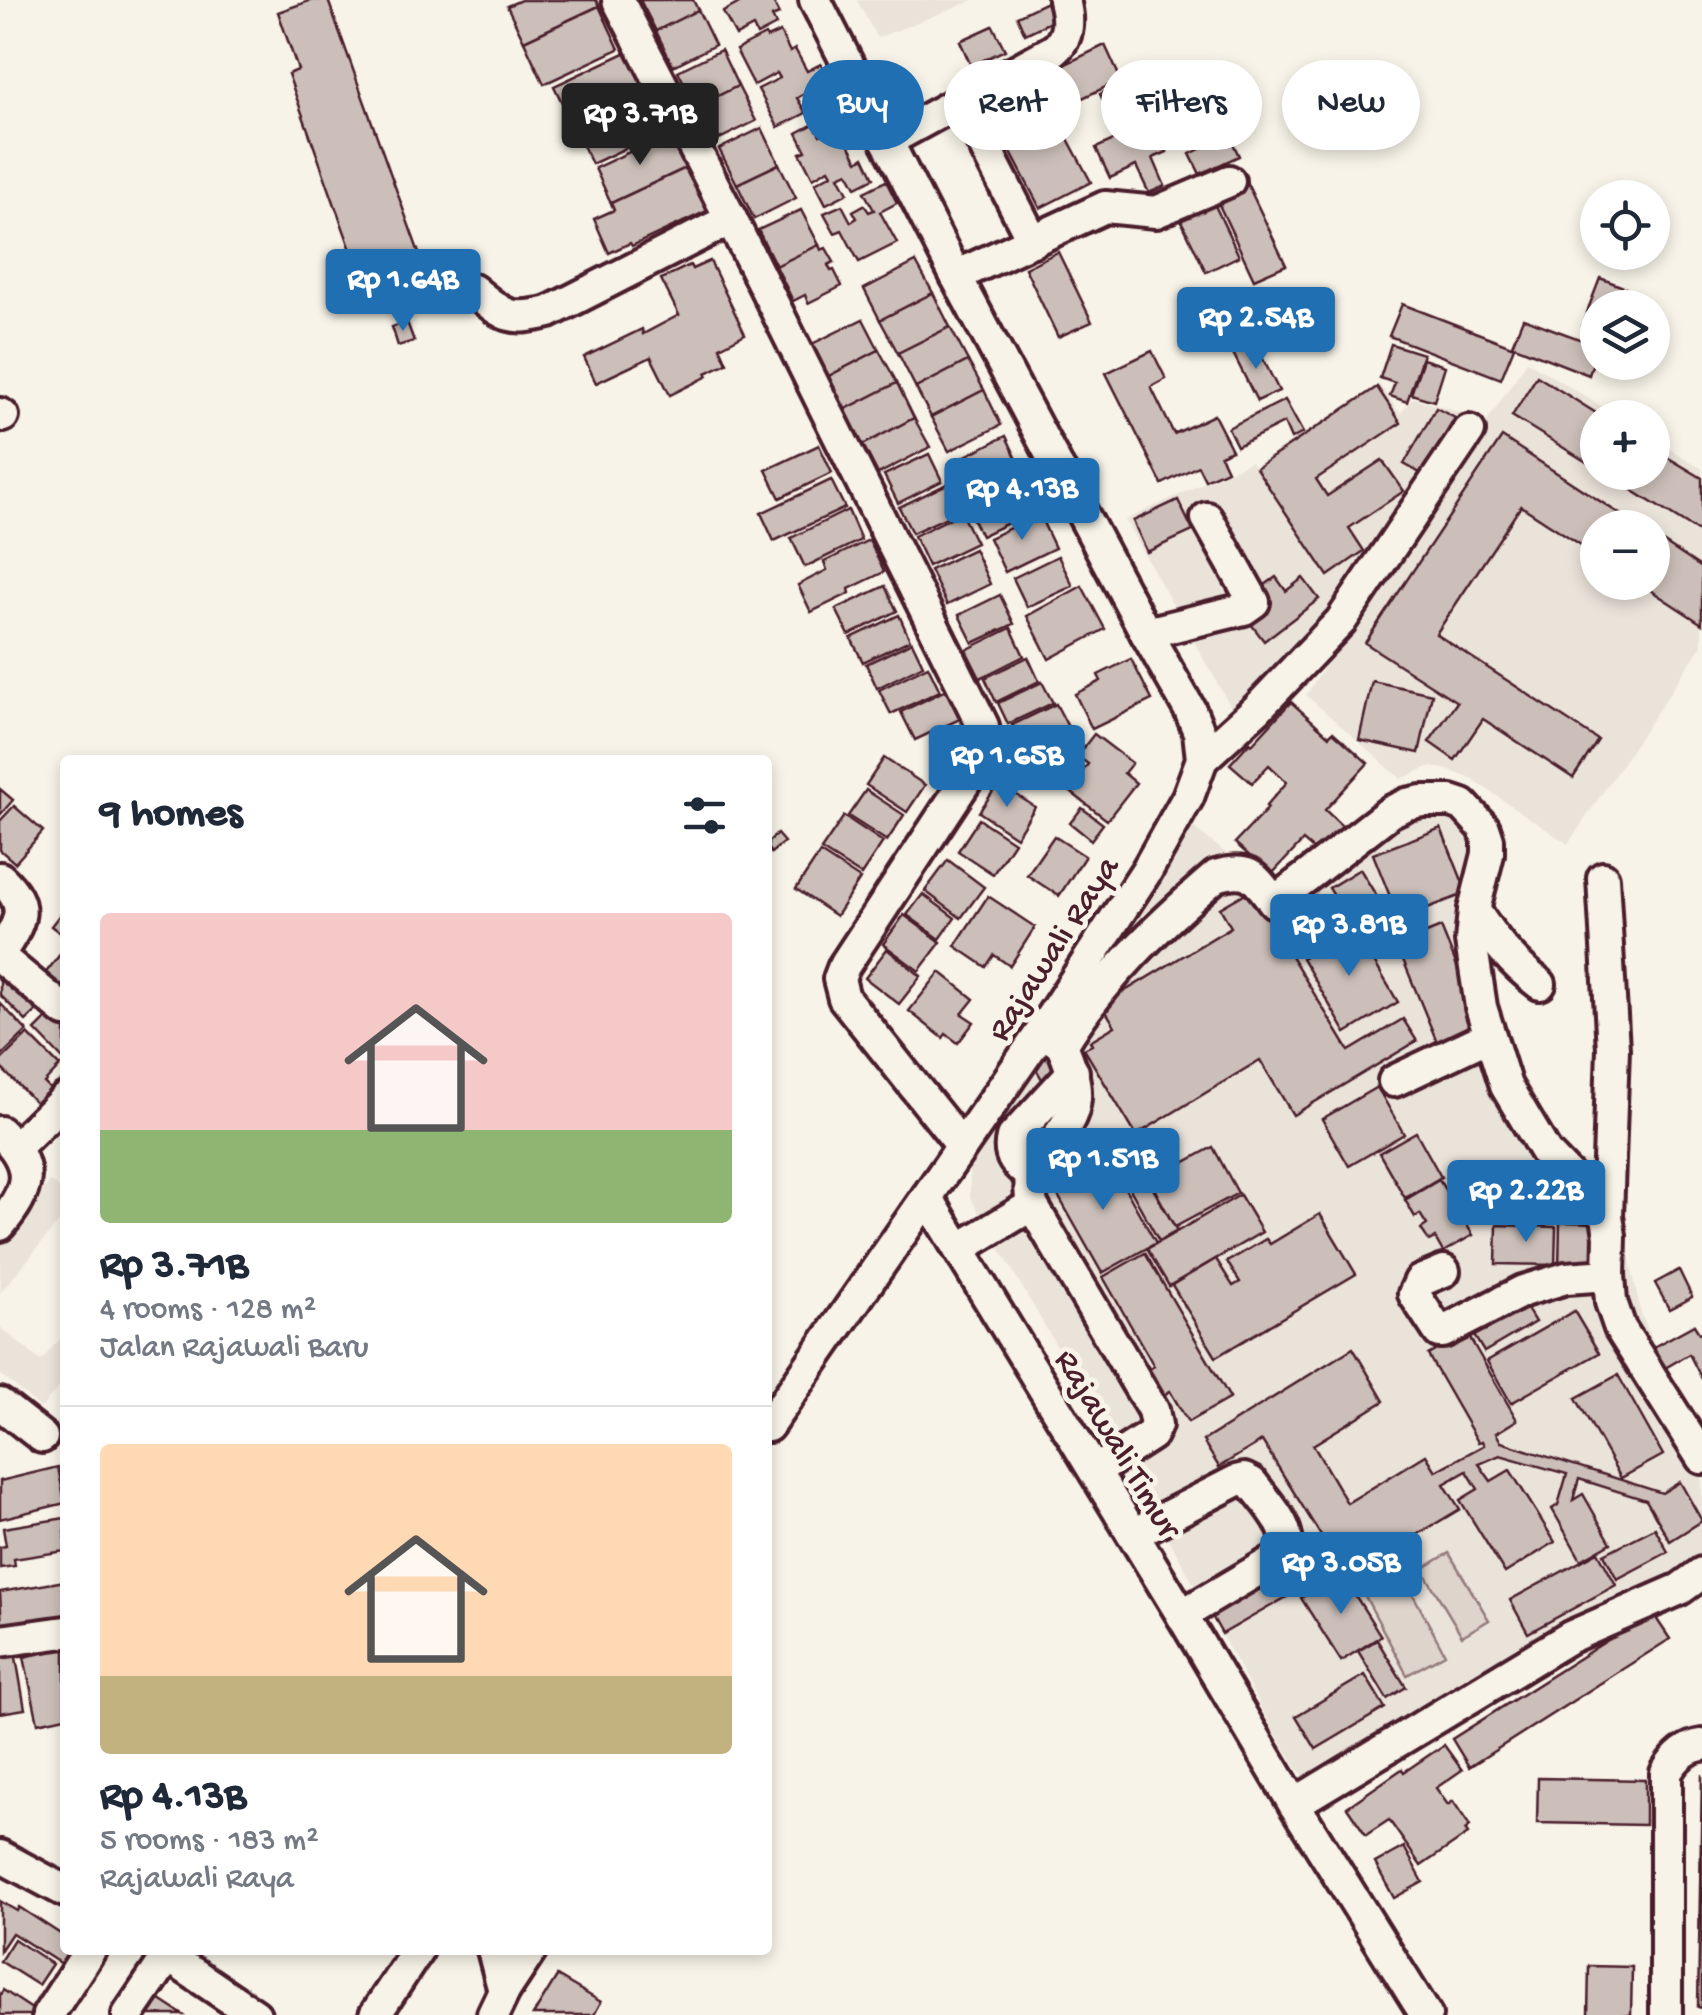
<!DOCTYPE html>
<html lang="en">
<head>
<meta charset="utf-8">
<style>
  :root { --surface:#fff; --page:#f2f2f3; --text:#1f2937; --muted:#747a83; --line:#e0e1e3; --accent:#1f6fb2 }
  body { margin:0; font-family:"Gochi Hand",sans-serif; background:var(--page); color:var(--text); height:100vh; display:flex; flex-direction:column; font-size:38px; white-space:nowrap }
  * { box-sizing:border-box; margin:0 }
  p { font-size:32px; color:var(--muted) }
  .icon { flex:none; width:55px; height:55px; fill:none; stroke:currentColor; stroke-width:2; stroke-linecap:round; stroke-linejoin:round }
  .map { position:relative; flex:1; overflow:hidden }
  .details { position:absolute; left:60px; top:755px; width:712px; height:1200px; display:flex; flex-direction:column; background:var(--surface); border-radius:10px; box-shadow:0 5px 15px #0003 }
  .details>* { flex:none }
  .guide { position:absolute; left:802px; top:60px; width:748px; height:90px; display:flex; gap:20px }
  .buttons { position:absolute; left:1580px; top:180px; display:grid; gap:20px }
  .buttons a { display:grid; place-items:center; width:90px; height:90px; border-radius:50%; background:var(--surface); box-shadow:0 5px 15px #0003; font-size:50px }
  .price { position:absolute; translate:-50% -85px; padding:0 22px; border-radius:10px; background:var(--accent); color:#fff; font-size:32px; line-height:65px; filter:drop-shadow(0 2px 5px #0008) }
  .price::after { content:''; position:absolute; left:50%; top:60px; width:30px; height:22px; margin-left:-15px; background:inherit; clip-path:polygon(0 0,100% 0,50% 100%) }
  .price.selected { background:#222; color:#fff }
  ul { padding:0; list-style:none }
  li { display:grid; align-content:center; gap:20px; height:530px; padding:0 40px }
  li+li { border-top:2px solid var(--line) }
  li span { display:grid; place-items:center; height:310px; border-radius:10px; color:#555 }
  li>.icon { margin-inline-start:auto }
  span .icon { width:180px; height:180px; fill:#fffc; stroke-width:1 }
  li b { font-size:42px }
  h2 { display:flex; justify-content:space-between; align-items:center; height:120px; padding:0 40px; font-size:42px }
  .chip { padding:0 35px; border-radius:45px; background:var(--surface); box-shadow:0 5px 15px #0003; font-size:35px; line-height:90px }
  .chip.selected { background:var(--accent); color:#fff }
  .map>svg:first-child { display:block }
  .built { fill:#eae3da; fill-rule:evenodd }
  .green { fill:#ded4cc; stroke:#947a7c; stroke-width:2.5 }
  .building { fill:#ccbfb9; stroke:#4a1f2b; stroke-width:2.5 }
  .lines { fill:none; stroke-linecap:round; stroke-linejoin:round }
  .minor-casing { stroke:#4a1f2b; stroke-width:38 }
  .minor { stroke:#f7f3e8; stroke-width:30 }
  .labels { text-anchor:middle; stroke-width:10; stroke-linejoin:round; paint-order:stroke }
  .street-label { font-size:35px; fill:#4a1f2b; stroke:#f7f3e8 }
</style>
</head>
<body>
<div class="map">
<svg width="1702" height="2015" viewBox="0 0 1702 2015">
  <rect width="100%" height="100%" fill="#f7f3e8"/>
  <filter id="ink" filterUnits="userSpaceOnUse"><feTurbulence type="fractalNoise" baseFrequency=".01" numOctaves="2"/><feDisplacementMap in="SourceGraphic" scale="20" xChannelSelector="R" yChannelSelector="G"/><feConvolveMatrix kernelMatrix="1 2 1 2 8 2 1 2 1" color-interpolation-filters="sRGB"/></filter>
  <g filter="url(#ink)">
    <g class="built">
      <polygon points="857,0 974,0 877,38"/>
      <path d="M1527,361L1619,417L1598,418V472H1652L1653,438L1702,469V645L1568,844L1470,778L1445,769L1428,767L1401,779L1306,695ZM1598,528H1652V582H1598Z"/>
      <polygon points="1379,384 1400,414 1413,398 1468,415 1415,497 1327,616 1236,716 1125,520 1251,461 1254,466"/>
      <polygon points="1440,786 1474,798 1497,868 1489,969 1510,1054 1544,1123 1613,1207 1625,1234 1640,1310 1702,1467 1702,1555 1698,1563 1656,1580 1513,1659 1348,1762 1307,1778 1298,1770 1271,1726 1185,1568 970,1197 969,1152 1187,822 1269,888 1404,793"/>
      <polygon points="50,1181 65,1193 65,1215 0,1293 0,1241"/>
      <polygon points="0,1327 41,1361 65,1333 65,1380 41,1408 0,1374"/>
    </g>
    <g class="green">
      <polygon points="1449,1553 1489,1620 1462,1636 1422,1569"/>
      <polygon points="1403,1576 1445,1654 1407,1675 1365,1596"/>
    </g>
    <g class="building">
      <polygon points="312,0 328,0 429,281 370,303 288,74 298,70 278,12"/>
      <polygon points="521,0 596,0 599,6 524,41 507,6"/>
      <polygon points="640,0 693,0 698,10 656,31"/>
      <polygon points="772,0 779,14 772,17 776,25 757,35 753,27 736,36 723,12 745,0"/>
      <polygon points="1051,0 1065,15 1025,34 1017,16"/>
      <polygon points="599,6 619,49 544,84 524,41"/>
      <polygon points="698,10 715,45 673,66 656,31"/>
      <polygon points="993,26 1005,50 971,66 960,41"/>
      <polygon points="780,32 790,52 795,49 807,71 821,64 830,80 797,98 806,113 778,127 758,89 780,78 777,73 754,85 736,50 765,35 767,38"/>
      <polygon points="1105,45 1121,80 1063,107 1047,73"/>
      <polygon points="721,50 738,86 696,107 678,71"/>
      <polygon points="629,51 646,86 571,121 554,86"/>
      <polygon points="1034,75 1091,182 1040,208 984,101"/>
      <polygon points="1124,83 1135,106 1111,117 1100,94"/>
      <polygon points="646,86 666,129 592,164 571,121"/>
      <polygon points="738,86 756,121 713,142 696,107"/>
      <polygon points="1137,110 1143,123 1133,128 1126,115"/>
      <polygon points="1152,122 1167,152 1153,158 1165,186 1149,193 1136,166 1110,178 1096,148"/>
      <polygon points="814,124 820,135 839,125 858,161 864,157 874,178 856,187 848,172 839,176 848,193 826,204 815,183 832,174 829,169 813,178 800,153 806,151 797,133"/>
      <polygon points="762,128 779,164 737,184 719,149"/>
      <polygon points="670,133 686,168 611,203 595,168"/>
      <polygon points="1229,135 1239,156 1200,174 1190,154"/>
      <polygon points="779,164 796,198 754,219 737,184"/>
      <polygon points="686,168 707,211 632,246 630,243 609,253 594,219 614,210 611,203"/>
      <polygon points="1244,177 1286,265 1254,279 1213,192"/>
      <polygon points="886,181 897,203 880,212 897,243 859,262 842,230 835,233 824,213 842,205 851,222 857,218 853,211 864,205 869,212 874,210 864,192"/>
      <polygon points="1210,195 1239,256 1206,272 1176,210"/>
      <polygon points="801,210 819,245 776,266 758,230"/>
      <polygon points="819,245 821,250 826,248 834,262 828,265 831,271 834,270 842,286 808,303 805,295 793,301 776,266"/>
      <polygon points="1058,252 1092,322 1058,337 1025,268"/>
      <polygon points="710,261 745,334 720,347 727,363 706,373 708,376 670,395 651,357 596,383 584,357 642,329 643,334 679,315 661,279 690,265 692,269"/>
      <polygon points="916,262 933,293 880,320 864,289"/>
      <polygon points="1600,278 1626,288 1619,308 1598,308 1598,331 1582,325"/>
      <polygon points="933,293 950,327 898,353 880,320"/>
      <polygon points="1402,304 1514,347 1501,379 1389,336"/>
      <polygon points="1211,317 1232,320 1230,337 1208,334"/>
      <polygon points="1523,318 1598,346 1589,375 1512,345"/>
      <polygon points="863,319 879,350 827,377 810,345"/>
      <polygon points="407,322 414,341 398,346 392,327"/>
      <polygon points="950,327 968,361 916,388 898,353"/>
      <polygon points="1255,343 1279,391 1257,401 1233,353"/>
      <polygon points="1391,344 1423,354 1407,402 1390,396 1395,383 1380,378"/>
      <polygon points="879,350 897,383 844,410 827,377"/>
      <polygon points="1152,351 1166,379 1151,387 1174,434 1214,415 1232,450 1220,455 1227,470 1205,480 1198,466 1162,484 1106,373"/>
      <polygon points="1423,359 1445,366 1434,401 1411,394"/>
      <polygon points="968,361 984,390 931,417 916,388"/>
      <polygon points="1537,376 1604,418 1598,418 1598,469 1512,416"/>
      <polygon points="897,383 914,418 863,445 844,410"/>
      <polygon points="1377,387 1401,423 1316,479 1327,496 1382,460 1404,491 1349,528 1364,551 1328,576 1256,468"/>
      <polygon points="984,390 1001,425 949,451 931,417"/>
      <polygon points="1285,400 1303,433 1291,439 1284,423 1237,446 1228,428"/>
      <polygon points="1436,408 1455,418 1422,474 1404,464"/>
      <polygon points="914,418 930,447 878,474 863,445"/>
      <polygon points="1006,436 1024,474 967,501 949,464"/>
      <polygon points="1502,437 1641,528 1598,528 1598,556 1521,506 1436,634 1598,740 1573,778 1483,719 1455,760 1429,742 1457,702 1365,643"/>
      <polygon points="819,445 832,473 780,498 766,470"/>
      <polygon points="1652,448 1702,478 1702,534 1603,472 1652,472"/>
      <polygon points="929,454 942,481 898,503 884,475"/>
      <polygon points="831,480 845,508 774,541 761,513"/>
      <polygon points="947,484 960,511 912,533 899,507"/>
      <polygon points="1015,484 1029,513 981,536 967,507"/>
      <polygon points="1178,500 1193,531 1147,552 1133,521"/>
      <polygon points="848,510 861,540 805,567 791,538"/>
      <polygon points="961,513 976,543 928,566 914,536"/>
      <polygon points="1039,514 1055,548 1005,572 989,538"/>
      <polygon points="1652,535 1702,568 1702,624 1638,582 1652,582"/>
      <polygon points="869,540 884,572 849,589 850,593 811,612 798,585 827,570 824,562"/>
      <polygon points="974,549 990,584 947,605 930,570"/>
      <polygon points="1058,556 1073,586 1027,607 1013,578"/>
      <polygon points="1276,577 1286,591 1303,578 1319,599 1264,641 1248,620 1254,593"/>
      <polygon points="885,586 897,611 849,635 836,609"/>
      <polygon points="1082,586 1105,629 1049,659 1027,616"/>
      <polygon points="1000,595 1014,624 973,643 959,615"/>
      <polygon points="899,615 910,640 863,662 851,638"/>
      <polygon points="1011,628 1024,656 980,678 966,650"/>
      <polygon points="912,642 923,665 877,688 866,664"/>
      <polygon points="1028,657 1039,681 996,702 985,678"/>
      <polygon points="1131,659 1152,700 1092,729 1075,694 1101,681 1098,675"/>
      <polygon points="928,666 940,691 891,714 879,690"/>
      <polygon points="1372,681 1432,694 1419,753 1359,740"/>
      <polygon points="1042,682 1053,703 1008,724 998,703"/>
      <polygon points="946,690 960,719 915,740 901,712"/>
      <polygon points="1291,702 1329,736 1333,732 1368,763 1325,810 1343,827 1318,854 1303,841 1271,875 1235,843 1268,808 1266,806 1287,782 1269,765 1252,783 1230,764 1250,742 1252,744"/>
      <polygon points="1056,704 1070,731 1025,752 1012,725"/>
      <polygon points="1094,734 1132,763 1124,773 1136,783 1107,820 1068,790 1088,764 1077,756"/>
      <polygon points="884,758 925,785 907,812 866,785"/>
      <polygon points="999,783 1035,807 1016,837 979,812"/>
      <polygon points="0,789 13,800 0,815"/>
      <polygon points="866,790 904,815 887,841 848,816"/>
      <polygon points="14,806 43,831 15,863 0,850 0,821"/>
      <polygon points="1082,808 1103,824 1091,840 1070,823"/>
      <polygon points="844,816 883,842 861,875 821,850"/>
      <polygon points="979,819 1014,842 993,874 958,851"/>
      <polygon points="1441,828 1467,893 1399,919 1373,854"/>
      <polygon points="777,834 784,842 771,853 768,849 768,842"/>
      <polygon points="1054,836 1085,856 1059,896 1027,875"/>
      <polygon points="820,853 860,879 836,916 796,889"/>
      <polygon points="948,860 984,887 961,918 925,891"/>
      <polygon points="1360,869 1385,910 1354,928 1329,888"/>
      <polygon points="1251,890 1349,1051 1403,1019 1417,1041 1293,1115 1260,1060 1136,1135 1084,1049 1092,1045 1090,1041 1115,1026 1102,1005 1231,927 1220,908"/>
      <polygon points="923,894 955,918 940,939 907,915"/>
      <polygon points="988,896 1035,927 1010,966 994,955 986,967 955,946"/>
      <polygon points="65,908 65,937 51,926"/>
      <polygon points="904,915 941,942 919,971 883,944"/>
      <polygon points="1441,927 1481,1025 1437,1042 1397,945"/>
      <polygon points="1354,928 1398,1002 1346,1033 1302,958 1319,948 1314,941 1333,929 1338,938"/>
      <polygon points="65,948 65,1004 41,979"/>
      <polygon points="887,949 921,976 899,1004 865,978"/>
      <polygon points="940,972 974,999 962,1014 974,1022 958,1043 946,1034 943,1038 909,1011"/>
      <polygon points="5,973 40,1008 26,1021 0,995 0,978"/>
      <polygon points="0,1003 27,1031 0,1057"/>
      <polygon points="57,1008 65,1016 65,1061 35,1030"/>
      <polygon points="28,1034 60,1066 44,1083 53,1092 39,1106 0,1067 0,1061"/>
      <polygon points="1050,1049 1066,1076 1047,1088 1031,1060"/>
      <polygon points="1377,1087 1404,1134 1349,1166 1322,1119"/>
      <polygon points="1416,1132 1441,1177 1405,1198 1379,1153"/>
      <polygon points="1126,1141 1177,1231 1159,1241 1109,1151"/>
      <polygon points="1213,1147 1238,1193 1175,1227 1150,1181"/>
      <polygon points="1105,1153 1156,1243 1102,1273 1051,1183"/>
      <polygon points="1439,1180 1473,1235 1443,1252 1435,1238 1429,1241 1421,1229 1427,1225 1420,1214 1415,1217 1405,1200"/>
      <polygon points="1240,1195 1262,1232 1169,1286 1147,1249"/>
      <polygon points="1320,1214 1356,1274 1216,1357 1172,1285 1216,1259 1233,1286 1240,1282 1227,1262 1266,1239 1270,1244"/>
      <polygon points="1560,1222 1600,1223 1598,1270 1559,1269"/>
      <polygon points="1497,1225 1556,1227 1555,1265 1496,1264"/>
      <polygon points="1145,1253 1230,1398 1188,1422 1170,1391 1161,1397 1146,1371 1154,1366 1103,1277"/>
      <polygon points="1679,1270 1692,1297 1669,1309 1655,1283"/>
      <polygon points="1521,1299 1535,1322 1484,1352 1470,1329"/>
      <polygon points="1574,1311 1599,1353 1511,1403 1487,1361"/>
      <polygon points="1694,1325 1699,1333 1702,1332 1702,1379 1689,1354 1660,1371 1648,1350"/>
      <polygon points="1467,1333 1517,1420 1496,1433 1501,1442 1662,1493 1680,1482 1702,1521 1670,1541 1646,1500 1579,1479 1573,1500 1583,1494 1611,1543 1581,1560 1552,1509 1558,1505 1567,1474 1500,1455 1479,1464 1491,1481 1510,1470 1555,1542 1505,1573 1460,1500 1478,1489 1467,1471 1444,1484 1460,1509 1347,1577 1340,1565 1294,1593 1278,1567 1323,1539 1262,1441 1219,1467 1203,1441 1353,1348 1384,1401 1313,1445 1347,1503 1426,1455 1436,1471 1484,1445 1482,1441 1478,1442 1428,1355"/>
      <polygon points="1618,1375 1663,1455 1621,1478 1576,1398"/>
      <polygon points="58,1467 65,1503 0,1519 0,1481"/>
      <polygon points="65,1518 65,1551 14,1559 15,1566 0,1568 0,1547 6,1546 3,1528"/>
      <polygon points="1655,1528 1668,1552 1617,1579 1604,1554"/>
      <polygon points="1598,1552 1616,1585 1528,1633 1510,1600"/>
      <polygon points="1278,1569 1292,1594 1222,1634 1208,1609"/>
      <polygon points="1341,1573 1381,1636 1341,1661 1301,1598"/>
      <polygon points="65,1581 65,1618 2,1629 0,1592"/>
      <polygon points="1652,1612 1670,1639 1469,1767 1452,1739"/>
      <polygon points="1377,1640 1406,1687 1387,1699 1358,1651"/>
      <polygon points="14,1646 25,1709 0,1713 0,1648"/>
      <polygon points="65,1648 65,1717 38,1723 24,1657"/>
      <polygon points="1365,1675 1385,1708 1316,1749 1296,1716"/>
      <polygon points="1444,1745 1462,1770 1436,1788 1448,1805 1453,1801 1470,1826 1465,1830 1468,1834 1421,1866 1389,1820 1366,1835 1347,1807 1402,1769 1404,1772"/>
      <polygon points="1702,1774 1702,2008 1698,2007"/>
      <polygon points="1538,1778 1645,1780 1645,1825 1537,1823"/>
      <polygon points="1404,1847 1423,1882 1394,1898 1375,1863"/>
      <polygon points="0,1901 17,1911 19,1907 65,1937 65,1950 78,1950 66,1967 12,1933 0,1951"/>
      <polygon points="14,1939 52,1964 38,1985 0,1961"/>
      <polygon points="1589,1966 1632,1967 1631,2015 1588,2015"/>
      <polygon points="557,1976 601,2002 594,2015 533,2015"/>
      <polygon points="3,1990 38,2013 37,2015 0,2015 0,1995"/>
      <polygon points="148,1992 183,2015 134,2015"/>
    </g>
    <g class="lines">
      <g class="minor-casing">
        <g id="minor">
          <polyline points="618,0 731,219 983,726 983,753 977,764 844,966 839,979 844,998 962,1146"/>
          <polyline points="962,102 1033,241"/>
          <path d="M887,141L1054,50C1070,37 1069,19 1064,0"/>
          <polyline points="956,276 1105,207 1156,212 1229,181"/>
          <path d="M473,290C504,315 508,322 549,312L731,219"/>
          <polyline points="0,414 3,416"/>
          <polyline points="1146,633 1244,609 1254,602 1207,518"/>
          <polyline points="1202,759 1257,709 1341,621 1469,431"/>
          <path d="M0,878C31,906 21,921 0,953"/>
          <polyline points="1603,878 1613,1049 1607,1216"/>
          <path d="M1474,910C1493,939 1512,963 1540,984"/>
          <polyline points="0,957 65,1011"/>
          <path d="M1042,1031L1062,1045C1101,980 1159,925 1216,876C1250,866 1254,876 1274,902L1390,812L1407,804L1422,801H1451L1463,805L1484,828L1488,840V854L1474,910L1471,941L1481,1007L1506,1086L1546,1153L1607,1216L1610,1236L1609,1275L1611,1302L1620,1328L1702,1458"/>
          <path d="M1062,1045C1069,1062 1076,1079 1075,1098C1073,1132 1038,1150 1031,1182C1029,1190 1031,1197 1032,1205L1153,1410L1156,1425L1151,1435L1095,1471"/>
          <polyline points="1394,1081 1489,1036"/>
          <path d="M0,1132C37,1167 29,1190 0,1225"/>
          <polyline points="15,1148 65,1099"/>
          <path d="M1032,1176C1017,1166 1007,1157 1012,1138L1073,1072"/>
          <polyline points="927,1197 1182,1615 1294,1804 1426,2015"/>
          <polyline points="959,1249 1032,1205"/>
          <polyline points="1444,1271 1420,1281 1414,1294 1439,1332 1443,1332 1523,1291 1566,1278 1609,1275"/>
          <polyline points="0,1404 42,1437"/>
          <polyline points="768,1426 1042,1031 1147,870 1188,797 1202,759 1199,732 1190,710 1146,633 956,276 815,0"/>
          <path d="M1133,1534L1236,1481L1244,1479L1252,1483C1267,1503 1294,1529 1285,1554L1182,1615"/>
          <polyline points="0,1641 65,1632"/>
          <polyline points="1294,1804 1570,1637 1680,1589 1702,1573"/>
          <polyline points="0,1856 65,1891"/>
          <polyline points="159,1950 255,2015"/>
          <polyline points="504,1991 531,1950"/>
          <polyline points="493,2014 504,1991 493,1950"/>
          <polyline points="48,2015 90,1950"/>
          <polyline points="128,2015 172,1950"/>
          <polyline points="375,2015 418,1950"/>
          <path d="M1666,2015V1773C1674,1759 1686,1747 1702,1745"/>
        </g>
      </g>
      <use href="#minor" class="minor"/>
    </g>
  </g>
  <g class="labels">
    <g class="street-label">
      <text transform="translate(1051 947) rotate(-57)" y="12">Rajawali Raya</text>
      <text transform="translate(1120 1442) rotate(59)" y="12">Rajawali Timur</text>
    </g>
  </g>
</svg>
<div class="buttons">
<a><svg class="icon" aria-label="locate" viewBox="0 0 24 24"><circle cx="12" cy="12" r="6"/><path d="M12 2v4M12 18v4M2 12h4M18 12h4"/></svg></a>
<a><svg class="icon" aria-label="layers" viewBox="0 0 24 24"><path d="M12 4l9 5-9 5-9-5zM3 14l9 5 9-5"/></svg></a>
<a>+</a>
<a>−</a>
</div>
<b class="price selected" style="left:640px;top:168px">Rp 3.71B</b>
<b class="price" style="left:403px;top:334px">Rp 1.64B</b>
<b class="price" style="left:1256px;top:372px">Rp 2.54B</b>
<b class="price" style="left:1022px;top:543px">Rp 4.13B</b>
<b class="price" style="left:1007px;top:810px">Rp 1.65B</b>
<b class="price" style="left:1349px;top:979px">Rp 3.81B</b>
<b class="price" style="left:1103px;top:1213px">Rp 1.51B</b>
<b class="price" style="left:1526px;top:1245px">Rp 2.22B</b>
<b class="price" style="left:1341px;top:1617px">Rp 3.05B</b>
<div class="guide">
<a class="chip selected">Buy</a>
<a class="chip">Rent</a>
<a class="chip">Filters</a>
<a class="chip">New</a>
</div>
<section class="details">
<h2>9 homes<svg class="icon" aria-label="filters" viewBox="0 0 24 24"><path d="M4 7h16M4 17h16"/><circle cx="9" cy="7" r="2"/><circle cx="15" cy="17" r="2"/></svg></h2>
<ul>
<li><span style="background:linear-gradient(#f6c9c9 70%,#8fb573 0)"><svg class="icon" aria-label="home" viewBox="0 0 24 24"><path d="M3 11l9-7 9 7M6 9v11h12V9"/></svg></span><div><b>Rp 3.71B</b><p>4 rooms · 128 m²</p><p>Jalan Rajawali Baru</p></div></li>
<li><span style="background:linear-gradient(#ffd9b3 75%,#c2b280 0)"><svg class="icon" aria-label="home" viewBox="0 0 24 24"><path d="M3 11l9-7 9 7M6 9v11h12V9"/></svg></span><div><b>Rp 4.13B</b><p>5 rooms · 183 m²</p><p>Rajawali Raya</p></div></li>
</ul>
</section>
</div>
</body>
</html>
